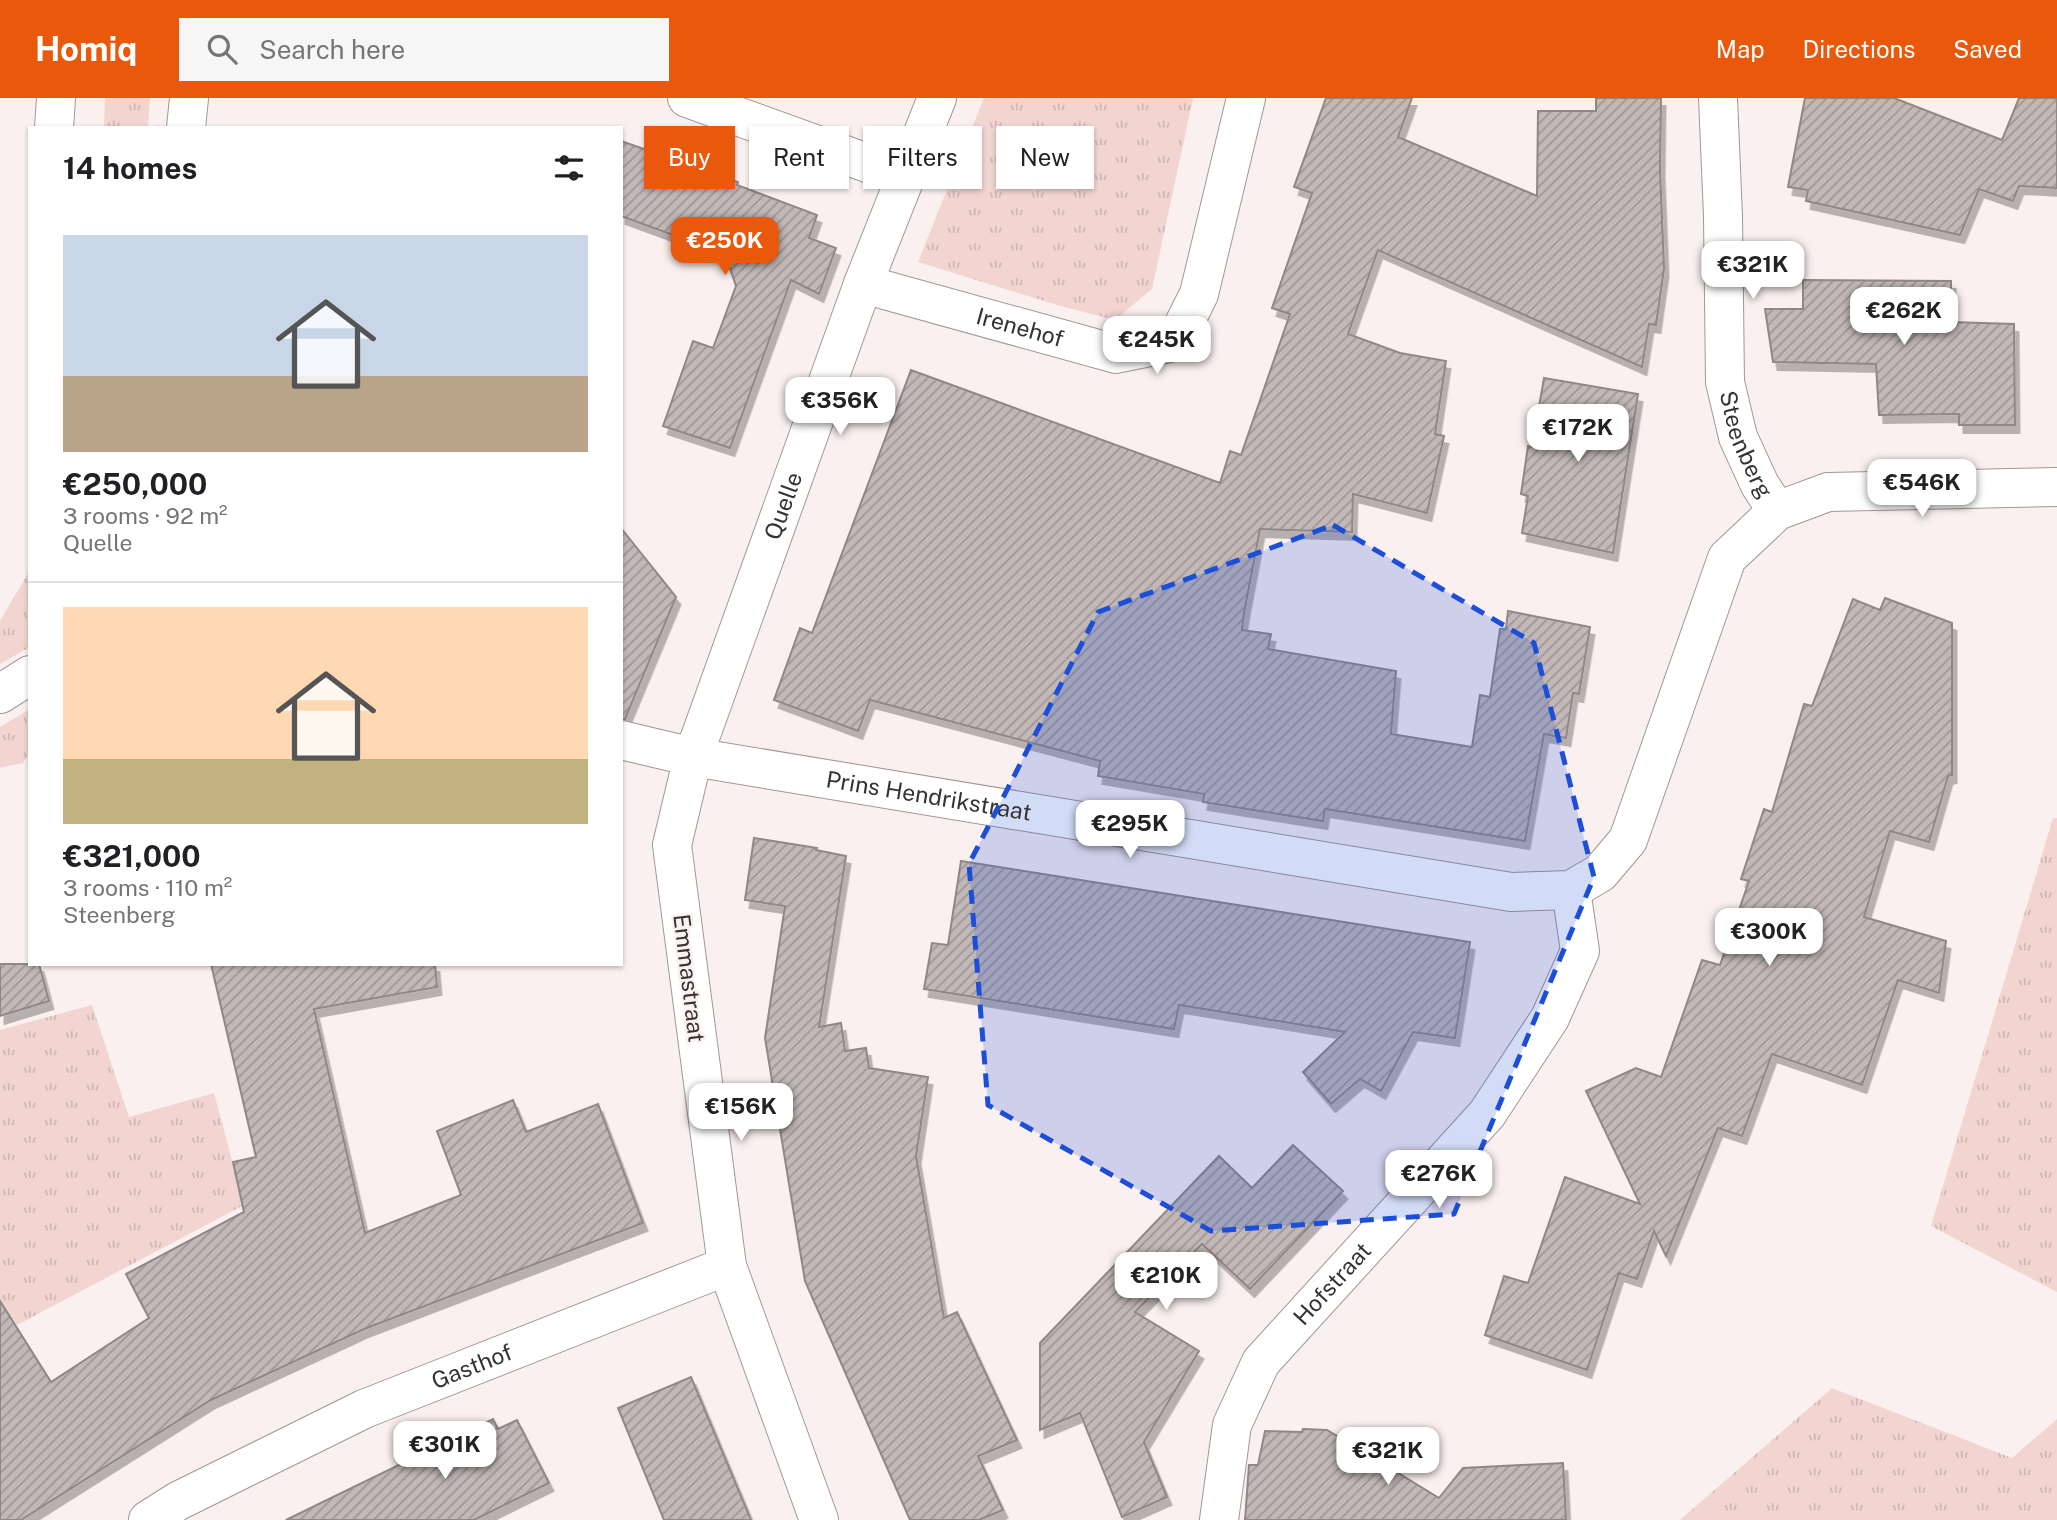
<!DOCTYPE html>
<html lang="en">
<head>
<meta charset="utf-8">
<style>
  :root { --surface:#fff; --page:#f6f6f6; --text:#202124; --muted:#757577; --line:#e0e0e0; --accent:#ea580c }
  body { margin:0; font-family:"Public Sans",sans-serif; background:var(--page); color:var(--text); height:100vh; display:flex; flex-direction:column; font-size:26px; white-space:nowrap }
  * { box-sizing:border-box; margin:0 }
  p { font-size:23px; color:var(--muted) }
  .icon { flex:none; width:38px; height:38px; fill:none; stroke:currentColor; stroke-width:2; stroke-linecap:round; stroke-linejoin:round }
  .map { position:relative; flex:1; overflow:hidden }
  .sheet { position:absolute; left:28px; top:28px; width:595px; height:840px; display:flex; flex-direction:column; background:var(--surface); border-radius:0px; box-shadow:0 2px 5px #0004 }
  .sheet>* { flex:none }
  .top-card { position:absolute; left:644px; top:28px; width:665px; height:63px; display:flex; gap:14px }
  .price { position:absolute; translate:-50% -60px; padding:0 16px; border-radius:14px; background:#fff; color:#222; font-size:23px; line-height:46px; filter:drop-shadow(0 2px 4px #0008) }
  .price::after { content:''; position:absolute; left:50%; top:42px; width:21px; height:16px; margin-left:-10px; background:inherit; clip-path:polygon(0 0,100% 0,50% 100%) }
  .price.on { background:var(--accent); color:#fff }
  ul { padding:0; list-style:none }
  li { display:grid; align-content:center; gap:14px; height:371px; padding:0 35px }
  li+li { border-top:2px solid var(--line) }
  li span { display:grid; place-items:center; height:217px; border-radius:0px; color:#555 }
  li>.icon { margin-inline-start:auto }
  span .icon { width:126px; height:126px; fill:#fffc; stroke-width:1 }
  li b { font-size:30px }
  h2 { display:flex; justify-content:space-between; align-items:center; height:84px; padding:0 35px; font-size:30px }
  .chip { padding:0 24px; border-radius:0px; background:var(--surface); box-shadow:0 2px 5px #0004; font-size:24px; line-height:63px }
  .chip.on { background:var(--accent); color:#fff }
  header { display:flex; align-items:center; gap:42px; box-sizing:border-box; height:98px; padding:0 35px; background:var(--accent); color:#fff }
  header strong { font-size:33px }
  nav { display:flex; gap:38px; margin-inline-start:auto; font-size:24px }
  .search { width:490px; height:63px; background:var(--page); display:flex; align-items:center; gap:18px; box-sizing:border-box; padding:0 24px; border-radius:0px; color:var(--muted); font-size:26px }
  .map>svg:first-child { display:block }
  .grass { fill:url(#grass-tufts) }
  .building { fill:url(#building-hatch); stroke:#908786; stroke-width:2; filter:url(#shadow) }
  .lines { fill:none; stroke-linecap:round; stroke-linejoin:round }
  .street-casing { stroke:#a09796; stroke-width:40 }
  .secondary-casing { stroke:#a09796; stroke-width:40 }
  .street { stroke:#fff; stroke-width:38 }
  .secondary { stroke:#fff; stroke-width:38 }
  .marked { fill:#1d4ed8; fill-opacity:0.2; stroke:#1d4ed8; stroke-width:5; stroke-dasharray:14 9; stroke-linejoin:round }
  .labels { text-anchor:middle; stroke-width:5; stroke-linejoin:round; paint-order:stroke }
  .street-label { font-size:23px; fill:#363232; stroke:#fbf0f0 }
</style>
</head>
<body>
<header>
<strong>Homiq</strong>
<div class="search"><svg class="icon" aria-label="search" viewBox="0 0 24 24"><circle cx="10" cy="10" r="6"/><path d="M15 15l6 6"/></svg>Search here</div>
<nav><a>Map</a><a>Directions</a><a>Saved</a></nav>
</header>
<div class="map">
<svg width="2057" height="1422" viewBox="0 0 2057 1422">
  <defs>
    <pattern id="grass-tufts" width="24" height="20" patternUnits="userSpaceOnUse" patternTransform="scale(1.75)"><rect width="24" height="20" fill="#f2d4d1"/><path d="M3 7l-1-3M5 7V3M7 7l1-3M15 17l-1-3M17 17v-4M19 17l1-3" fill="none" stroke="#d0b6b4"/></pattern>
    <pattern id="building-hatch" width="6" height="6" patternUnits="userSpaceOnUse" patternTransform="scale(1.75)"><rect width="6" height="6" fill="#c2b8b7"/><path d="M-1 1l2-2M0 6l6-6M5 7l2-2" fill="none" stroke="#9e9695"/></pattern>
    <filter id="shadow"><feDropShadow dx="4.5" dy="8" stdDeviation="0" flood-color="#0004"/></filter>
  </defs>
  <rect width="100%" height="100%" fill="#fbf0f0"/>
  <g class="grass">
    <polygon points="105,0 150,0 148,30 104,30"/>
    <polygon points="984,0 1193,0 1152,191 1115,222 1057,207 918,164"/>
    <polygon points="30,472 30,549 0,566 0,523"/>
    <polygon points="30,611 30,654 23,665 0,670 0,629"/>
    <polygon points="2053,720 2057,720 2057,1194 1931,1128"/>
    <polygon points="92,907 129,1019 214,995 244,1107 0,1236 0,932"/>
    <polygon points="1832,1290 2012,1360 2057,1321 2057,1422 1680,1422"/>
  </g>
  <g class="building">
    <polygon points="1326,0 1412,0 1398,39 1537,98 1538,13 1596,13 1596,0 1661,0 1660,71 1664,171 1656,227 1649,226 1642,269 1378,152 1348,236 1400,255 1446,263 1435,336 1444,338 1427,415 1353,396 1352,434 1260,431 1244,515 1242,532 1271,536 1268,551 1396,573 1391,636 1472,649 1480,597 1490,599 1500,531 1506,531 1508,513 1590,529 1579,596 1573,595 1566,640 1544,636 1525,743 1325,711 1323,723 1203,704 1204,696 1098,678 1100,663 870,602 858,633 774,602 800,530 812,535 911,272 1220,385 1230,353 1241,357 1290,216 1272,210 1312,95 1294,89"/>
    <polygon points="1805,0 1894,0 2002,42 2019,0 2057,0 2057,90 2019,88 2013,103 1979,91 1960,137 1806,103 1808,92 1788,89"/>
    <polygon points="621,43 738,84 737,87 817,117 809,140 836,150 819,196 791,182 730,350 663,328 693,243 713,250 736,188 725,156 621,118"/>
    <polygon points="1803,182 1951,183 1951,224 2014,226 2015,327 1959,327 1959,316 1879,317 1876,266 1773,264 1765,211 1803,211"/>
    <polygon points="1544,280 1638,296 1613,455 1522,435 1528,398 1521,396 1528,348 1532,349"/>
    <polygon points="621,430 676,499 625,621 621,621"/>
    <polygon points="1885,500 1952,525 1952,677 1948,678 1929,744 1890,733 1864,819 1946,843 1939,895 1898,882 1862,987 1772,956 1742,1038 1718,1030 1666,1158 1654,1133 1637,1181 1619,1175 1587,1272 1485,1237 1504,1178 1528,1185 1565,1079 1640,1106 1586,993 1636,970 1661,979 1702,862 1720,867 1749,783 1741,781 1764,711 1772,714 1804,606 1812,608 1853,501 1880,512"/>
    <polygon points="754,740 817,750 816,752 846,758 819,929 841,925 845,953 866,950 869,970 928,979 916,1058 944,1220 957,1214 1017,1342 978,1358 1003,1412 979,1422 910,1422 805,1183 765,940 785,808 745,802"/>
    <polygon points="961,763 1470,844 1455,940 1413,934 1381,993 1360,981 1331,1006 1303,974 1345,934 1179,907 1174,931 924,891 932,845 948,847"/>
    <polygon points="0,866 39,866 49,903 0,918"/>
    <polygon points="211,866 435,866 437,889 314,911 365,1135 461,1097 437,1033 513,1002 526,1034 598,1006 643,1125 364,1231 211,1302 21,1422 0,1422 0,1203 51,1284 149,1220 126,1176 244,1114 233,1064 256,1059"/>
    <polygon points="1293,1047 1343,1093 1250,1191 1202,1146 1135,1214 1199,1253 1144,1344 1167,1399 1122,1419 1080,1315 1040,1332 1040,1245 1219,1058 1252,1090"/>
    <polygon points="691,1279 751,1422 664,1422 618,1310"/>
    <polygon points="493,1321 498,1331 517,1322 549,1385 474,1422 286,1422"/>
    <polygon points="1303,1331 1327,1332 1384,1366 1384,1370 1390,1370 1439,1400 1463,1370 1563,1365 1566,1422 1245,1422 1249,1367 1258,1367 1265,1333 1302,1334"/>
  </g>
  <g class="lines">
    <g class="street-casing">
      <g id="street">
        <polyline points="687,0 906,79"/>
        <path id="s1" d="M1718,0L1723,118L1725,284L1738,339L1760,387L1777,413"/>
        <polyline points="54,30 56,0"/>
        <path id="s2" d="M863,186L1116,256L1175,244L1199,196L1246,0"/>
        <path id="s3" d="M148,1422L178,1403L364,1311L727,1168"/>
        <path id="s4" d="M819,1422L727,1168L672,747L693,659L863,186L937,0"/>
        <path id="s5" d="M1219,1422L1232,1327L1261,1264L1487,1016L1550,920L1580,853L1571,792"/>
      </g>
    </g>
    <g class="secondary-casing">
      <g id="secondary">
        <polyline points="186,30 189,0"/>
        <polyline points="0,596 30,577"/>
        <path id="s6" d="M621,642L693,659L1511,794L1571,792L1600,775L1628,742L1727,460L1777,413L1828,394L2057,389"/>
      </g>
    </g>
    <use href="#street" class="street"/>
    <use href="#secondary" class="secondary"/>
  </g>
  <path class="marked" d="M1333,427L1534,545L1594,779L1454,1116L1211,1133L988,1007L969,766L1098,514Z"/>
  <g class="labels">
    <g class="street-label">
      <text dy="8" stroke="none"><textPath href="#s2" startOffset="163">Irenehof</textPath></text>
      <text dy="8" stroke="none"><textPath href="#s1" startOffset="350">Steenberg</textPath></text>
      <text dy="8" stroke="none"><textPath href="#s4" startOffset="1052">Quelle</textPath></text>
      <text dy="8" stroke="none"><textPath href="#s6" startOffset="313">Prins Hendrikstraat</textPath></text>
      <text transform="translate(689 880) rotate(83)" y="8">Emmastraat</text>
      <text dy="8" stroke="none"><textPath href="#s5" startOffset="271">Hofstraat</textPath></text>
      <text dy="8" stroke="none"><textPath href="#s3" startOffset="359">Gasthof</textPath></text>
    </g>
  </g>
</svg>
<b class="price on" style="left:725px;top:179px">€250K</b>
<b class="price" style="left:1753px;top:203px">€321K</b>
<b class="price" style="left:1904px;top:249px">€262K</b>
<b class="price" style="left:1157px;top:278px">€245K</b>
<b class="price" style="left:840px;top:339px">€356K</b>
<b class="price" style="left:1578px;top:366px">€172K</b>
<b class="price" style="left:1922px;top:421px">€546K</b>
<b class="price" style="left:1130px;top:762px">€295K</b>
<b class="price" style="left:1769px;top:870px">€300K</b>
<b class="price" style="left:741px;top:1045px">€156K</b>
<b class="price" style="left:1439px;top:1112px">€276K</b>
<b class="price" style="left:1166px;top:1214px">€210K</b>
<b class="price" style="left:445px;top:1383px">€301K</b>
<b class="price" style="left:1388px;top:1389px">€321K</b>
<div class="top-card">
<a class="chip on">Buy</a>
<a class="chip">Rent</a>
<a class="chip">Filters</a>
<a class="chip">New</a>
</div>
<section class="sheet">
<h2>14 homes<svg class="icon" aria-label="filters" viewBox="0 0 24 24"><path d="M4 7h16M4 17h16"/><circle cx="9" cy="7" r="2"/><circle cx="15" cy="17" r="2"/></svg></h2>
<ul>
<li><span style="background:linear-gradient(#c9d6e8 65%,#b9a48a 0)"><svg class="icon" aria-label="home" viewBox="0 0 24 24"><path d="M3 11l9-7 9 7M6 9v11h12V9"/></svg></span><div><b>€250,000</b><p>3 rooms · 92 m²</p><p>Quelle</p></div></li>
<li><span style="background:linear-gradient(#ffd9b3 70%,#c2b280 0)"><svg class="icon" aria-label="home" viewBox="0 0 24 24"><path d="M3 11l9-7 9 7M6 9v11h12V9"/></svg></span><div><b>€321,000</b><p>3 rooms · 110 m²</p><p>Steenberg</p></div></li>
</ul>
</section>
</div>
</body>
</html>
